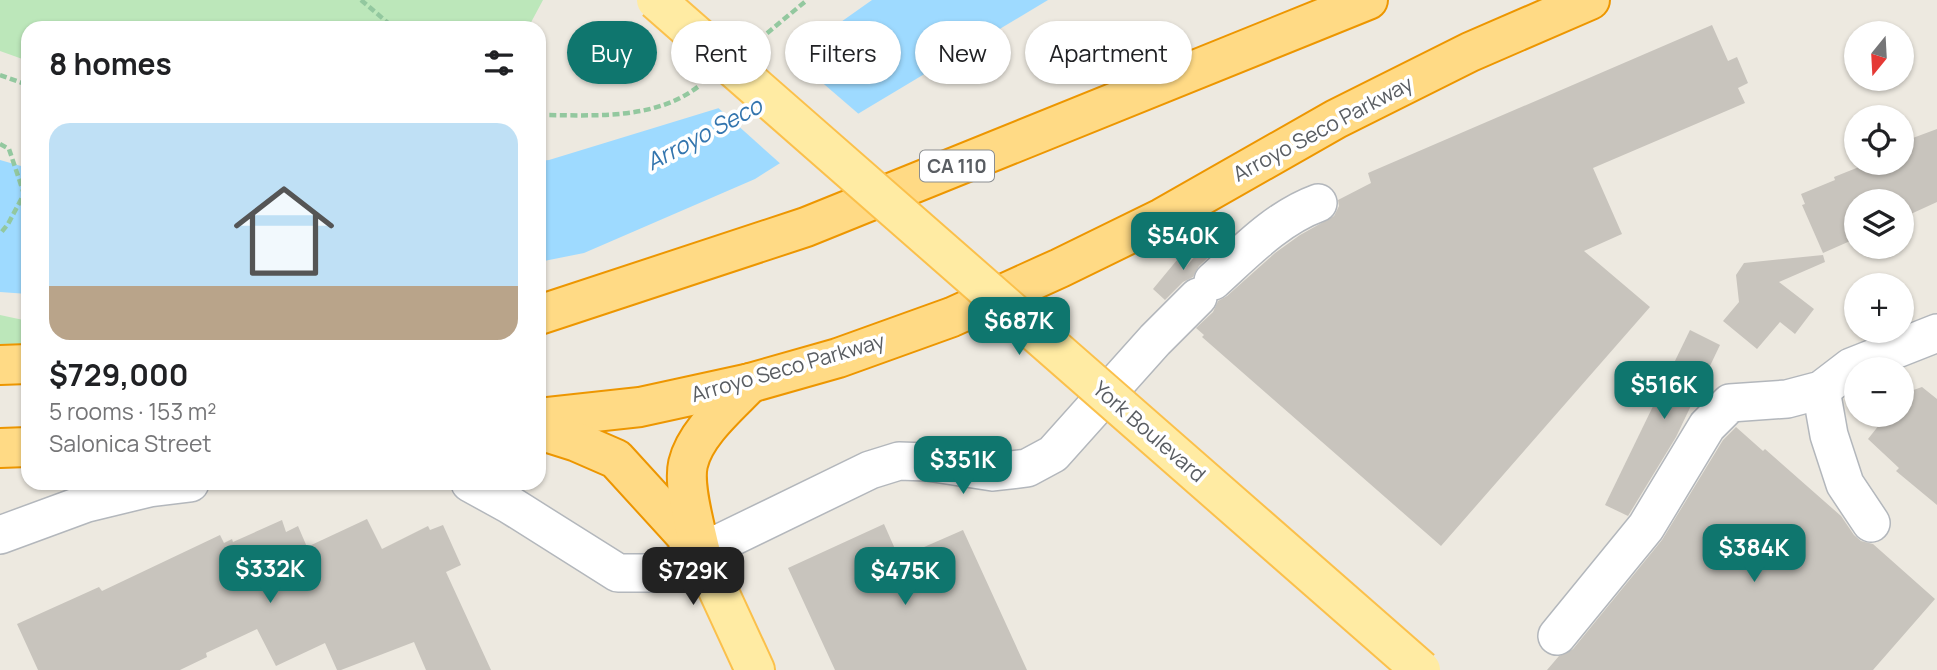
<!DOCTYPE html>
<html lang="en">
<head>
<meta charset="utf-8">
<style>
  :root { --surface:#fff; --page:#f2f2f2; --text:#202124; --muted:#757577; --line:#e0e0e0; --accent:#0f766e }
  body { margin:0; font-family:Manrope,sans-serif; background:var(--page); color:var(--text); height:100vh; display:flex; flex-direction:column; font-size:26px; white-space:nowrap }
  * { box-sizing:border-box; margin:0 }
  p { font-size:23px; color:var(--muted) }
  .icon { flex:none; width:38px; height:38px; fill:none; stroke:currentColor; stroke-width:2; stroke-linecap:round; stroke-linejoin:round }
  .map { position:relative; flex:1; overflow:hidden }
  .sheet { position:absolute; left:21px; top:21px; width:525px; height:469px; display:flex; flex-direction:column; background:var(--surface); border-radius:21px; box-shadow:0 2px 5px #0004 }
  .sheet>* { flex:none }
  .hud { position:absolute; left:567px; top:21px; width:665px; height:63px; display:flex; gap:14px }
  .needle { width:46px; rotate:198deg }
  .buttons { position:absolute; left:1844px; top:21px; display:grid; gap:14px }
  .buttons a { display:grid; place-items:center; width:70px; height:70px; border-radius:50%; background:var(--surface); box-shadow:0 2px 5px #0004; font-size:35px }
  .price { position:absolute; translate:-50% -60px; padding:0 16px; border-radius:14px; background:var(--accent); color:#fff; font-size:23px; line-height:46px; filter:drop-shadow(0 2px 4px #0008) }
  .price::after { content:''; position:absolute; left:50%; top:42px; width:21px; height:16px; margin-left:-10px; background:inherit; clip-path:polygon(0 0,100% 0,50% 100%) }
  .price.active { background:#222; color:#fff }
  ul { padding:0; list-style:none }
  li { display:grid; align-content:center; gap:14px; height:371px; padding:0 28px }
  li+li { border-top:2px solid var(--line) }
  li span { display:grid; place-items:center; height:217px; border-radius:21px; color:#555 }
  li>.icon { margin-inline-start:auto }
  span .icon { width:126px; height:126px; fill:#fffc; stroke-width:1 }
  li b { font-size:30px }
  h2 { display:flex; justify-content:space-between; align-items:center; height:84px; padding:0 28px; font-size:30px }
  .tag { padding:0 24px; border-radius:32px; background:var(--surface); box-shadow:0 2px 5px #0004; font-size:24px; line-height:63px }
  .tag.active { background:var(--accent); color:#fff }
  .map>svg:first-child { display:block }
  .green { fill:#bce7ba }
  .water { fill:#9edaff }
  .pier { fill:#ede9e0 }
  .building { fill:#c8c4bd }
  .lines { fill:none; stroke-linecap:round; stroke-linejoin:round }
  .minor-casing { stroke:#b3b7bc; stroke-width:40 }
  .major-casing { stroke:#fbc04b; stroke-width:42 }
  .highway-casing { stroke:#ed9600; stroke-width:42 }
  .path { stroke:#93c89f; stroke-width:4.5; stroke-dasharray:7 3.5; stroke-linecap:butt }
  .minor { stroke:#fff; stroke-width:37 }
  .major { stroke:#ffeba3; stroke-width:38 }
  .highway { stroke:#ffda85; stroke-width:38 }
  .major-bridge-casing { stroke:#fbc04b; stroke-width:42; stroke-linecap:butt }
  .major-bridge { stroke:#ffeba3; stroke-width:38 }
  .labels { text-anchor:middle; stroke-width:7; stroke-linejoin:round; paint-order:stroke }
  .shield { fill:#fff; stroke:#8b8e91; stroke-width:2 }
  .shield-label { font-size:19px; font-weight:bold; fill:#595d62 }
  .street-label { font-size:21px; fill:#595d62; stroke:#fff }
  .water-label { font-size:23px; font-style:italic; fill:#3375ae; stroke:#fff }
</style>
</head>
<body>
<div class="map">
<svg width="1937" height="670" viewBox="0 0 1937 670">
  <rect width="100%" height="100%" fill="#ede9e0"/>
  <g class="green">
    <polygon points="0,0 543,0 528,28 28,28 28,61 0,51"/>
    <polygon points="0,315 28,321 28,346 0,347"/>
  </g>
  <g class="water">
    <polygon points="872,0 1048,0 861,112 755,179 584,253 539,262 539,161 549,160 719,108"/>
    <polygon points="0,160 28,168 28,294 0,292"/>
  </g>
  <polygon class="pier" points="789,54 861,116 783,166 715,105"/>
  <g class="building">
    <polygon points="1712,25 1728,61 1737,57 1748,83 1738,88 1745,103 1593,168 1622,234 1584,251 1650,307 1441,546 1202,337 1204,335 1196,328 1213,312 1218,301 1227,296 1275,253 1300,235 1334,216 1339,206 1338,200 1371,183 1368,173"/>
    <polygon points="1937,129 1937,202 1902,218 1902,201 1857,201 1857,238 1823,253 1802,205 1805,204 1801,194 1835,180 1834,177 1869,163 1902,163 1902,142"/>
    <polygon points="1209,240 1218,248 1199,266 1193,277 1183,282 1165,300 1153,289 1177,260 1185,268"/>
    <polygon points="1823,255 1825,262 1779,282 1814,309 1795,334 1780,322 1757,349 1723,321 1739,302 1736,275 1744,263"/>
    <polygon points="1690,330 1720,345 1676,437 1628,516 1605,505"/>
    <polygon points="1922,387 1937,399 1937,505 1896,471 1899,468 1868,439 1887,415 1902,415 1902,394"/>
    <polygon points="1736,427 1763,451 1765,449 1841,516 1854,535 1861,541 1873,544 1935,599 1873,670 1547,670 1559,656 1573,649 1662,540 1723,440"/>
    <polygon points="367,519 382,549 428,526 430,530 443,525 461,565 446,572 491,670 426,670 414,642 341,670 337,670 325,643 276,666 257,629 206,653 207,657 180,670 38,670 17,624 99,587 102,591 220,535 224,543 232,539 233,542 282,520 286,532 298,526 307,547"/>
    <polygon points="884,524 899,558 963,530 1027,670 835,670 788,568"/>
  </g>
  <g class="lines">
    <g class="minor-casing">
      <g id="minor">
        <path d="M1213,281C1245,252 1277,218 1318,203"/>
        <polyline points="1821,390 1829,435 1845,484 1871,523"/>
        <polyline points="470,483 510,505 618,573 658,573 870,470 899,461 928,462 993,472 1027,468 1053,454 1155,340 1198,297"/>
        <polyline points="0,535 87,503 149,488 190,483"/>
        <polyline points="1557,636 1646,527 1707,426 1730,403 1787,399 1821,390 1851,367 1937,333"/>
      </g>
    </g>
    <g class="major-casing">
      <polyline id="major" points="700,551 755,670"/>
    </g>
    <g class="highway-casing">
      <g id="highway">
        <polyline points="539,315 806,227 1368,0"/>
        <polyline points="0,365 28,364"/>
        <polyline points="539,418 640,407 750,383 838,358 952,317 1060,268 1162,218 1336,119 1470,52 1590,0"/>
        <polyline points="539,430 577,442 616,459 700,551"/>
        <polyline points="0,448 28,447"/>
        <path d="M700,549C695,526 683,486 688,464C695,433 729,405 750,383"/>
      </g>
    </g>
    <g class="path">
      <polyline points="361,0 394,28"/>
      <polyline points="759,40 807,0"/>
      <polyline points="0,75 28,85"/>
      <path d="M539,115C593,115 654,121 699,86"/>
      <polyline points="0,144 9,149 24,194 8,224 0,234"/>
    </g>
    <use href="#minor" class="minor"/>
    <use href="#major" class="major"/>
    <use href="#highway" class="highway"/>
    <g class="major-bridge-casing">
      <polyline id="major-bridge" points="656,0 1421,670"/>
    </g>
    <use href="#major-bridge" class="major-bridge"/>
  </g>
  <g class="labels">
    <rect class="shield" x="920" y="150.5" width="74" height="31" rx="5"/>
    <g class="shield-label">
      <text x="957" y="173">CA 110</text>
    </g>
    <g class="street-label">
      <text transform="translate(1323 129) rotate(-28)" y="7">Arroyo Seco Parkway</text>
      <text transform="translate(788 368) rotate(-16)" y="7">Arroyo Seco Parkway</text>
      <text transform="translate(1149 432) rotate(41)" y="7">York Boulevard</text>
    </g>
    <g class="water-label">
      <text transform="translate(704 134) rotate(-28)" y="8">Arroyo Seco</text>
    </g>
  </g>
</svg>
<div class="buttons">
<a><svg class="needle" viewBox="-14 -14 28 28"><path d="M0-13l5 13h-10z" fill="#e53935"/><path d="M0 13l5-13h-10z" fill="#757577"/></svg></a>
<a><svg class="icon" aria-label="locate" viewBox="0 0 24 24"><circle cx="12" cy="12" r="6"/><path d="M12 2v4M12 18v4M2 12h4M18 12h4"/></svg></a>
<a><svg class="icon" aria-label="layers" viewBox="0 0 24 24"><path d="M12 4l9 5-9 5-9-5zM3 14l9 5 9-5"/></svg></a>
<a>+</a>
<a>−</a>
</div>
<b class="price" style="left:1183px;top:272px">$540K</b>
<b class="price" style="left:1019px;top:357px">$687K</b>
<b class="price" style="left:1664px;top:421px">$516K</b>
<b class="price" style="left:963px;top:496px">$351K</b>
<b class="price" style="left:1754px;top:584px">$384K</b>
<b class="price" style="left:270px;top:605px">$332K</b>
<b class="price active" style="left:693px;top:607px">$729K</b>
<b class="price" style="left:905px;top:607px">$475K</b>
<div class="hud">
<a class="tag active">Buy</a>
<a class="tag">Rent</a>
<a class="tag">Filters</a>
<a class="tag">New</a>
<a class="tag">Apartment</a>
</div>
<section class="sheet">
<h2>8 homes<svg class="icon" aria-label="filters" viewBox="0 0 24 24"><path d="M4 7h16M4 17h16"/><circle cx="9" cy="7" r="2"/><circle cx="15" cy="17" r="2"/></svg></h2>
<ul>
<li><span style="background:linear-gradient(#bfe0f5 75%,#b9a48a 0)"><svg class="icon" aria-label="home" viewBox="0 0 24 24"><path d="M3 11l9-7 9 7M6 9v11h12V9"/></svg></span><div><b>$729,000</b><p>5 rooms · 153 m²</p><p>Salonica Street</p></div></li>
</ul>
</section>
</div>
</body>
</html>
